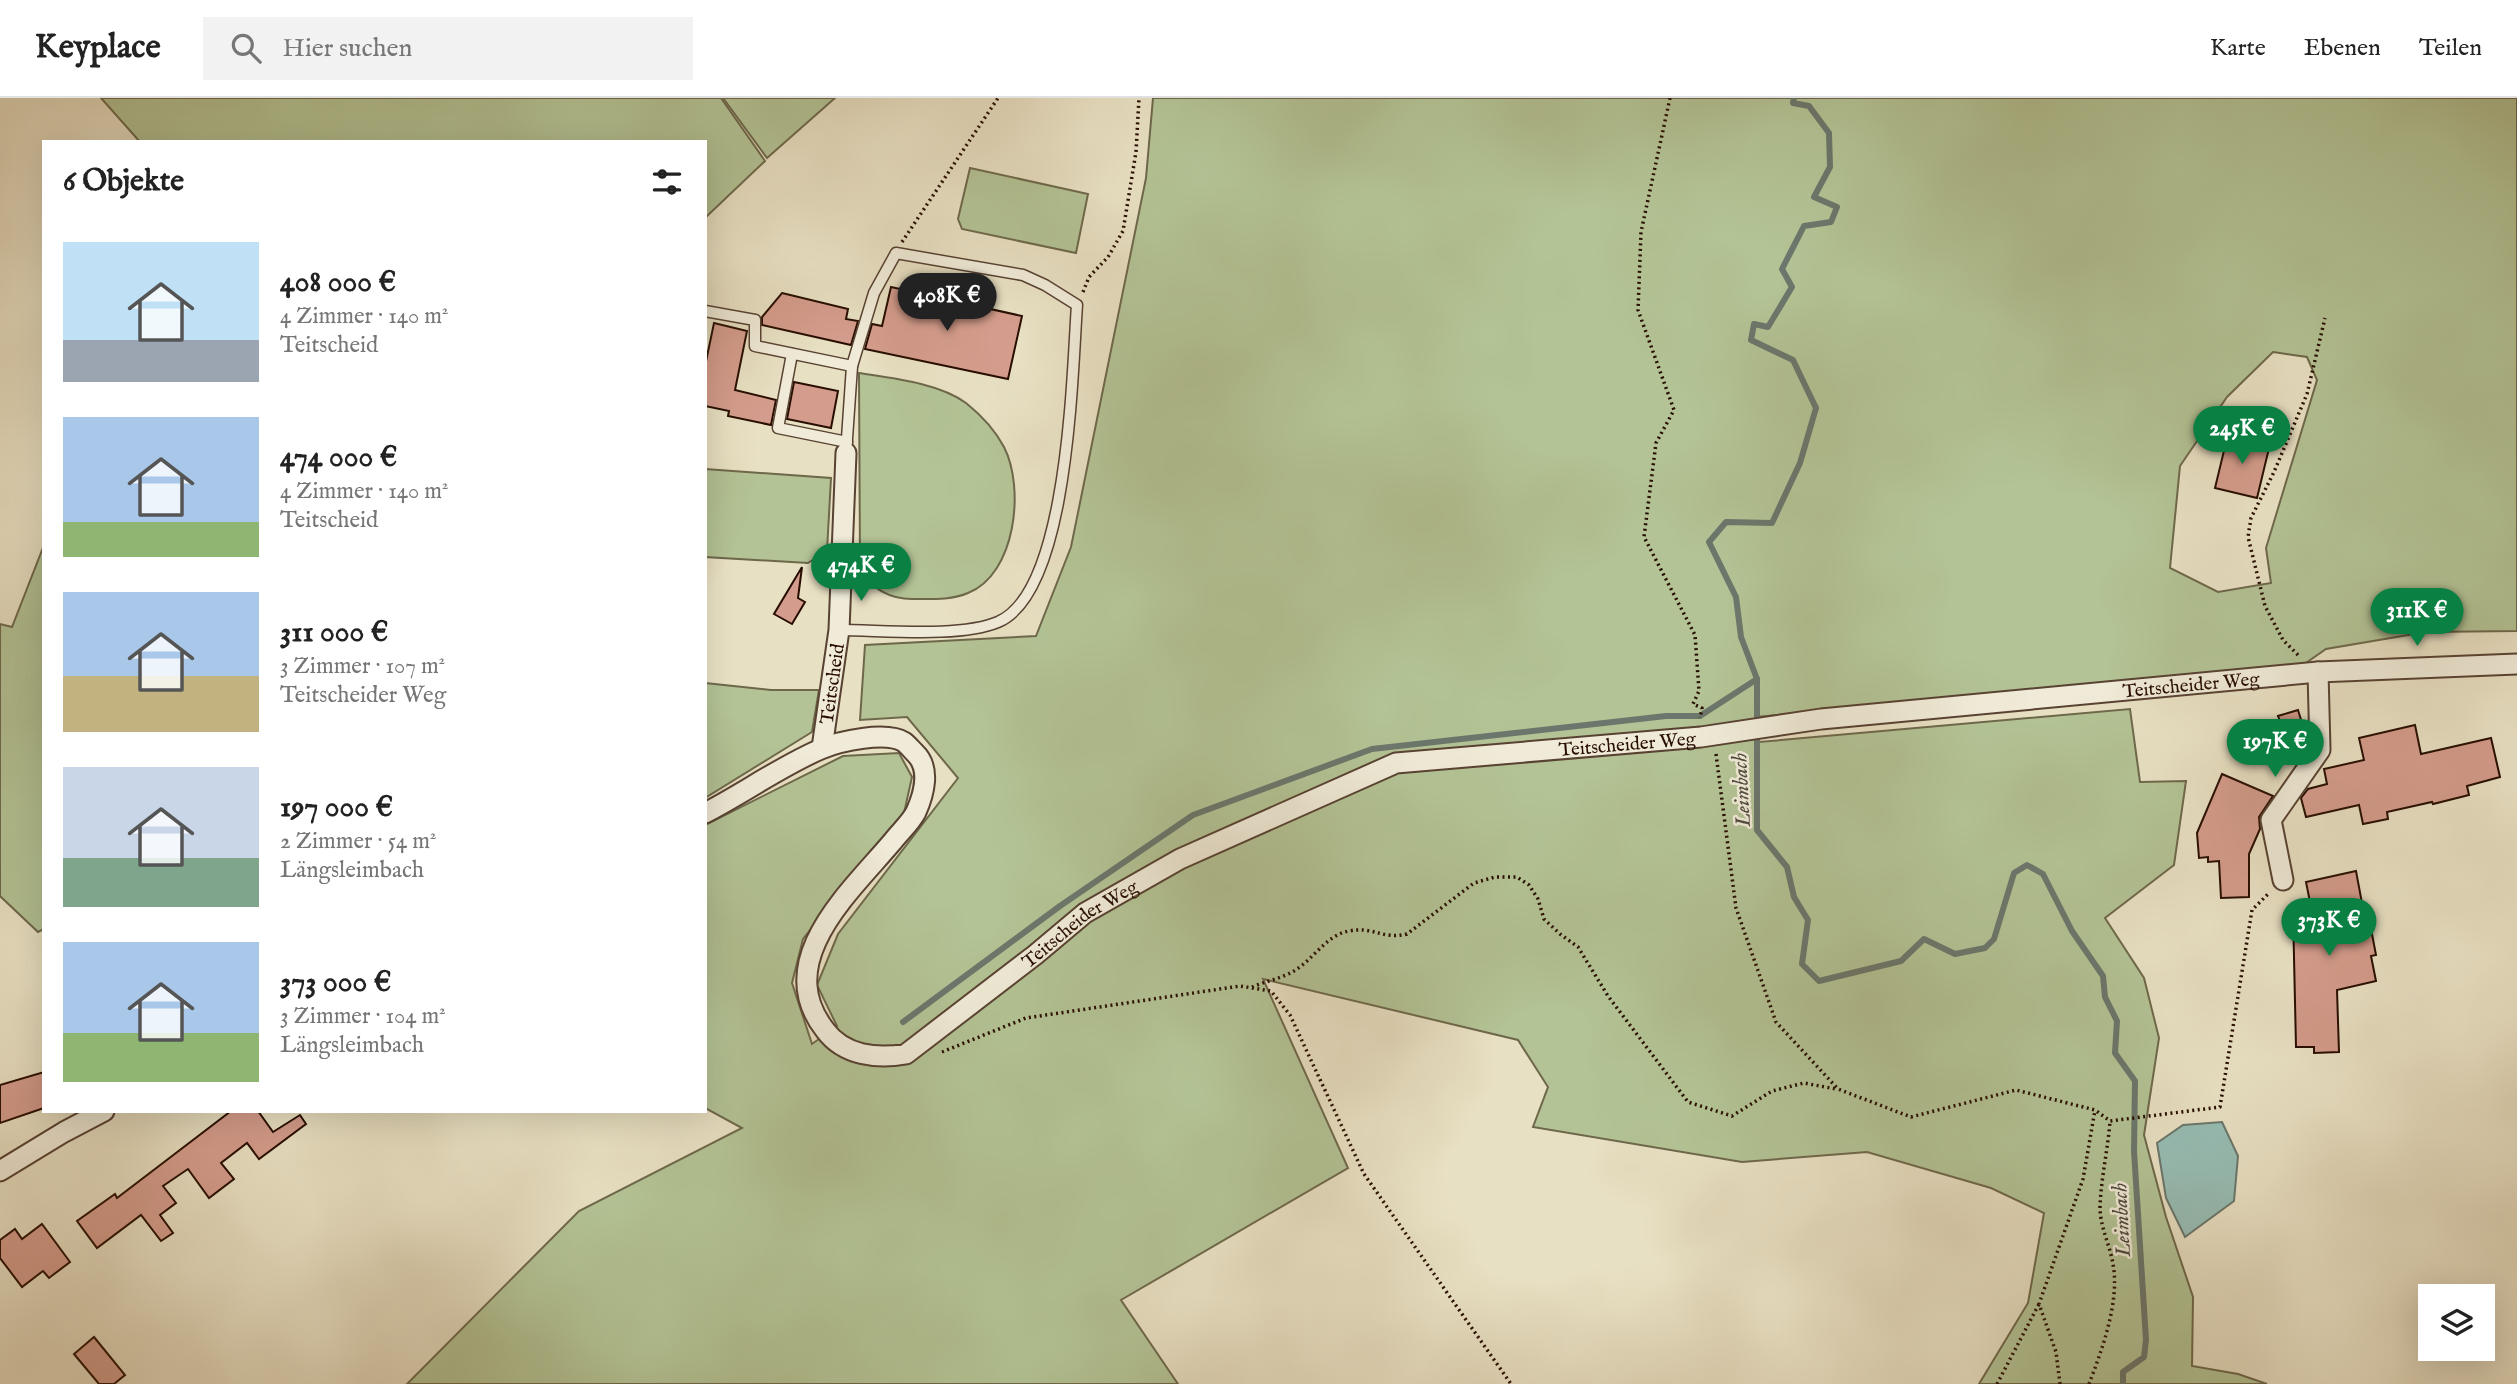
<!DOCTYPE html>
<html lang="de">
<head>
<meta charset="utf-8">
<style>
  :root { --surface:#fff; --page:#f2f2f2; --text:#222; --muted:#767676; --line:#e0e0e0; --accent:#0b8043 }
  body { margin:0; font-family:"IM FELL English",serif; background:var(--page); color:var(--text); height:100vh; display:flex; flex-direction:column; font-size:26px; white-space:nowrap }
  * { box-sizing:border-box; margin:0 }
  p { font-size:23px; color:var(--muted) }
  .icon { flex:none; width:38px; height:38px; fill:none; stroke:currentColor; stroke-width:2; stroke-linecap:round; stroke-linejoin:round }
  .map { position:relative; flex:1; overflow:hidden }
  .details { position:absolute; left:42px; top:42px; width:665px; height:973px; display:flex; flex-direction:column; background:var(--surface); border-radius:0px; box-shadow:0 7px 28px #0002 }
  .details>* { flex:none }
  .controls { position:absolute; left:2418px; top:1186px; display:grid; gap:14px }
  .controls a { display:grid; place-items:center; width:77px; height:77px; border-radius:0px; background:var(--surface); box-shadow:0 7px 28px #0002; font-size:35px }
  .price { position:absolute; translate:-50% -60px; padding:0 16px; border-radius:24px; background:var(--accent); color:#fff; font-size:23px; line-height:46px; filter:drop-shadow(0 2px 4px #0008) }
  .price::after { content:''; position:absolute; left:50%; top:42px; width:21px; height:16px; margin-left:-10px; background:inherit; clip-path:polygon(0 0,100% 0,50% 100%) }
  .price.current { background:#222; color:#fff }
  ul { padding:0; list-style:none }
  li { display:flex; align-items:center; gap:21px; height:175px; padding:0 21px }
  li span { display:grid; place-items:center; flex:none; width:196px; height:140px; border-radius:0px; color:#555 }
  li>.icon { margin-inline-start:auto }
  span .icon { width:84px; height:84px; fill:#fffc; stroke-width:1 }
  li b { font-size:30px }
  h2 { display:flex; justify-content:space-between; align-items:center; height:84px; padding:0 21px; font-size:30px }
  header { display:flex; align-items:center; gap:42px; box-sizing:border-box; height:98px; padding:0 35px; background:var(--surface); border-bottom:2px solid var(--line) }
  header strong { font-size:33px }
  nav { display:flex; gap:38px; margin-inline-start:auto; font-size:24px }
  .search { width:490px; height:63px; background:var(--page); display:flex; align-items:center; gap:18px; box-sizing:border-box; padding:0 24px; border-radius:0px; color:var(--muted); font-size:26px }
  .map>svg:first-child { display:block }
  .green { fill:#b3c395; stroke:#6e684b; stroke-width:2; fill-rule:evenodd }
  .water { fill:#97bdb4; stroke:#6b776c; stroke-width:2 }
  .lines { fill:none; stroke-linecap:round; stroke-linejoin:round }
  .stream { stroke:#6b776c; stroke-width:6 }
  .building { fill:#d49c8c; stroke:#280e01; stroke-width:2 }
  .lane-casing { stroke:#584232; stroke-width:13 }
  .street-casing { stroke:#584232; stroke-width:23 }
  .path { stroke:#280e01; stroke-width:3.5; stroke-dasharray:2 3.5; stroke-linecap:butt }
  .lane { stroke:#f0ebd8; stroke-width:10 }
  .street { stroke:#f0ebd8; stroke-width:19 }
  .labels { text-anchor:middle; stroke-width:5; stroke-linejoin:round; paint-order:stroke }
  .street-label { font-size:19px; fill:#280e01; stroke:#f0ebd8 }
  .water-label { font-size:21px; font-style:italic; fill:#4f4b40; stroke:#f0ebd8 }
</style>
</head>
<body>
<header>
<strong>Keyplace</strong>
<div class="search"><svg class="icon" aria-label="search" viewBox="0 0 24 24"><circle cx="10" cy="10" r="6"/><path d="M15 15l6 6"/></svg>Hier suchen</div>
<nav><a>Karte</a><a>Ebenen</a><a>Teilen</a></nav>
</header>
<div class="map">
<svg width="2517" height="1286" viewBox="0 0 2517 1286">
  <rect width="100%" height="100%" fill="#e8e0c3"/>
  <filter id="stains"><feTurbulence type="fractalNoise" baseFrequency=".00286" numOctaves="4"/><feColorMatrix values="0 0 0 0 .2 0 0 0 0 .09 0 0 0 0 .02 0 0 0 .5 -.17"/></filter>
  <radialGradient id="worn" r=".72"><stop offset=".6" stop-color="#630" stop-opacity="0"/><stop offset="1" stop-color="#630" stop-opacity=".3"/></radialGradient>
  <g class="green">
    <polygon points="101,0 721,0 765,63 705,120 705,44 140,44"/>
    <polygon points="723,0 835,0 767,60"/>
    <path d="M1153,0H2517V533L2426,534L2326,551L2303,567L1757,619L1759,644L2130,611L2140,684L2186,683L2174,767L2105,820L2144,880L2159,940L2144,1037L2166,1119L2193,1199L2192,1268L2238,1276L2267,1286H1979L2028,1205L2044,1115L1991,1090L1867,1054L1742,1064L1533,1029L1548,989L1518,942L1263,881L1348,1070L1121,1202L1178,1286H407L579,1113L742,1030L705,1010V727L843,658L899,655L912,679L904,715L803,841L792,885L812,946L837,928L817,887L838,836L958,680L907,619L860,622L865,547L1036,538L1071,449L1146,80ZM2273,254L2307,259L2317,282L2266,450L2271,485L2218,494L2170,470L2180,368L2227,299Z"/>
    <polygon points="970,70 1088,96 1076,155 962,131 958,121"/>
    <path d="M859,275C891,280 939,285 966,305C981,317 995,332 1004,349C1025,390 1016,476 968,495C952,502 932,501 915,501C892,502 869,491 860,469Z"/>
    <polygon points="705,371 831,380 827,453 808,465 705,459"/>
    <polygon points="44,447 44,831 38,834 0,798 0,526 12,529"/>
    <polygon points="705,585 771,592 819,592 812,634 705,700"/>
  </g>
  <polygon class="water" points="2222,1024 2238,1058 2234,1103 2185,1139 2166,1100 2157,1045 2183,1027"/>
  <g class="lines">
    <g class="stream">
      <polyline points="1794,0 1793,5 1809,8 1829,35 1830,69 1814,99 1837,109 1831,124 1804,128 1782,171 1792,189 1768,229 1754,226 1751,242 1793,262 1816,310 1800,365 1772,425 1726,424 1709,444 1736,499 1741,539 1757,581 1757,732 1787,769 1794,799 1808,822 1802,866 1819,883 1901,863 1924,841 1955,856 1985,850 1994,841 2014,775 2027,767 2043,776 2072,833 2103,878 2105,899 2117,923 2115,955 2135,983 2134,1053 2146,1242 2144,1259 2123,1274 2123,1286"/>
      <polyline points="903,924 1060,808 1193,717 1372,651 1666,618 1700,618 1757,581"/>
    </g>
  </g>
  <g class="building">
    <polygon points="891,189 1022,218 1008,281 865,251 872,226 882,228"/>
    <polygon points="782,195 848,211 846,221 858,223 851,247 762,227 762,219"/>
    <polygon points="714,225 747,233 735,292 776,302 771,327 728,318 729,313 705,308 705,268"/>
    <polygon points="794,284 838,293 831,330 787,321"/>
    <polygon points="2228,336 2270,346 2257,400 2215,390"/>
    <polygon points="802,469 798,500 805,504 792,526 774,516"/>
    <polygon points="2298,612 2308,644 2298,648 2292,660 2288,647 2282,649 2276,634 2283,631 2278,618"/>
    <polygon points="2415,627 2421,656 2491,640 2500,679 2467,688 2469,697 2433,706 2432,704 2387,714 2388,721 2363,726 2359,707 2306,719 2301,700 2308,691 2327,686 2324,671 2364,662 2359,640"/>
    <polygon points="2222,676 2273,698 2259,719 2260,731 2249,756 2249,799 2221,800 2219,763 2208,764 2208,759 2199,760 2197,735"/>
    <polygon points="2356,773 2364,816 2368,815 2376,857 2371,858 2376,883 2337,892 2339,954 2314,955 2314,949 2296,949 2293,814 2312,814 2306,784"/>
    <polygon points="44,974 44,1010 0,1025 0,987"/>
    <polygon points="231,1013 258,1013 273,1034 300,1017 306,1026 259,1061 247,1045 221,1065 234,1081 209,1100 188,1071 163,1088 176,1105 160,1117 173,1135 161,1143 141,1117 97,1150 77,1123 115,1096 117,1100"/>
    <polygon points="42,1126 70,1164 49,1180 43,1173 22,1189 0,1160 0,1142 15,1131 22,1141"/>
    <polygon points="94,1239 125,1277 114,1286 99,1286 74,1256"/>
  </g>
  <g class="lines">
    <g class="lane-casing">
      <g id="lane">
        <polyline points="705,213 755,222 755,248 852,268"/>
        <polyline points="792,256 778,330 847,344"/>
        <path d="M839,532C883,532 960,540 998,524C1069,494 1072,275 1077,207L1045,187L1023,177L896,155L874,195L852,268L846,355"/>
      </g>
    </g>
    <g class="street-casing">
      <g id="street">
        <path id="s1" d="M822,650L839,532L846,355"/>
        <path id="s2" d="M705,715C744,695 781,668 821,651C840,643 886,633 904,644C908,647 912,652 915,655C931,670 924,696 916,714C911,724 900,734 893,743C850,794 771,863 825,932C844,958 877,961 906,956L1035,857L1085,815L1180,761L1396,665L1701,639L1821,621L2318,574L2517,566"/>
        <polyline points="2283,782 2271,722 2320,652 2318,574"/>
        <polyline points="0,1073 64,1034 104,1013"/>
      </g>
    </g>
    <g class="path">
      <polyline points="1670,0 1641,134 1638,212 1674,312 1656,345 1644,439 1695,537 1699,593 1693,606 1702,610 1700,620"/>
      <polyline points="902,144 998,0"/>
      <polyline points="1083,194 1089,179 1108,159 1123,133 1136,54 1139,0"/>
      <polyline points="2298,557 2283,542 2265,508 2248,439 2251,420 2274,374 2307,296 2325,220"/>
      <polyline points="1716,656 1736,810 1776,924 1838,991 1911,1019 2016,992 2095,1012 2110,1023 2220,1009 2252,812 2270,794"/>
      <path d="M1252,889C1266,883 1284,880 1297,871C1315,859 1327,837 1349,833C1373,828 1383,842 1407,836L1474,785L1495,779H1517L1529,787L1538,801L1544,821L1560,836L1578,849L1608,898L1688,1004L1732,1018L1772,993L1804,985L1836,991"/>
      <polyline points="942,954 1026,920 1240,888 1271,893 1290,917 1364,1076 1511,1286"/>
      <polyline points="1997,1286 2039,1206"/>
      <polyline points="2060,1286 2056,1254 2039,1206 2083,1081 2095,1012"/>
      <path d="M2089,1286C2102,1252 2120,1203 2113,1166C2110,1147 2100,1129 2100,1109C2101,1080 2108,1051 2110,1023"/>
    </g>
    <use href="#lane" class="lane"/>
    <use href="#street" class="street"/>
  </g>
  <g class="labels">
    <g class="street-label">
      <text dy="7" stroke="none"><textPath href="#s2" startOffset="2016">Teitscheider Weg</textPath></text>
      <text dy="7" stroke="none"><textPath href="#s1" startOffset="65">Teitscheid</textPath></text>
      <text dy="7" stroke="none"><textPath href="#s2" startOffset="1449">Teitscheider Weg</textPath></text>
      <text dy="7" stroke="none"><textPath href="#s2" startOffset="861">Teitscheider Weg</textPath></text>
    </g>
    <g class="water-label">
      <text transform="translate(1741 692) rotate(-93)" y="7">Leimbach</text>
      <text transform="translate(2121 1122) rotate(-93)" y="7">Leimbach</text>
    </g>
  </g>
  <rect width="100%" height="100%" filter="url(#stains)"/>
  <rect width="100%" height="100%" fill="url(#worn)"/>
</svg>
<div class="controls">
<a><svg class="icon" aria-label="layers" viewBox="0 0 24 24"><path d="M12 4l9 5-9 5-9-5zM3 14l9 5 9-5"/></svg></a>
</div>
<b class="price current" style="left:947px;top:235px">408K €</b>
<b class="price" style="left:2242px;top:368px">245K €</b>
<b class="price" style="left:861px;top:505px">474K €</b>
<b class="price" style="left:2417px;top:550px">311K €</b>
<b class="price" style="left:2275px;top:681px">197K €</b>
<b class="price" style="left:2329px;top:860px">373K €</b>
<section class="details">
<h2>6 Objekte<svg class="icon" aria-label="filters" viewBox="0 0 24 24"><path d="M4 7h16M4 17h16"/><circle cx="9" cy="7" r="2"/><circle cx="15" cy="17" r="2"/></svg></h2>
<ul>
<li><span style="background:linear-gradient(#bfe0f5 70%,#9aa5b1 0)"><svg class="icon" aria-label="home" viewBox="0 0 24 24"><path d="M3 11l9-7 9 7M6 9v11h12V9"/></svg></span><div><b>408 000 €</b><p>4 Zimmer · 140 m²</p><p>Teitscheid</p></div></li>
<li><span style="background:linear-gradient(#a9c7e8 75%,#8fb573 0)"><svg class="icon" aria-label="home" viewBox="0 0 24 24"><path d="M3 11l9-7 9 7M6 9v11h12V9"/></svg></span><div><b>474 000 €</b><p>4 Zimmer · 140 m²</p><p>Teitscheid</p></div></li>
<li><span style="background:linear-gradient(#a9c7e8 60%,#c2b280 0)"><svg class="icon" aria-label="home" viewBox="0 0 24 24"><path d="M3 11l9-7 9 7M6 9v11h12V9"/></svg></span><div><b>311 000 €</b><p>3 Zimmer · 107 m²</p><p>Teitscheider Weg</p></div></li>
<li><span style="background:linear-gradient(#c9d6e8 65%,#7fa58c 0)"><svg class="icon" aria-label="home" viewBox="0 0 24 24"><path d="M3 11l9-7 9 7M6 9v11h12V9"/></svg></span><div><b>197 000 €</b><p>2 Zimmer · 54 m²</p><p>Längsleimbach</p></div></li>
<li><span style="background:linear-gradient(#a9c7e8 65%,#8fb573 0)"><svg class="icon" aria-label="home" viewBox="0 0 24 24"><path d="M3 11l9-7 9 7M6 9v11h12V9"/></svg></span><div><b>373 000 €</b><p>3 Zimmer · 104 m²</p><p>Längsleimbach</p></div></li>
</ul>
</section>
</div>
</body>
</html>
